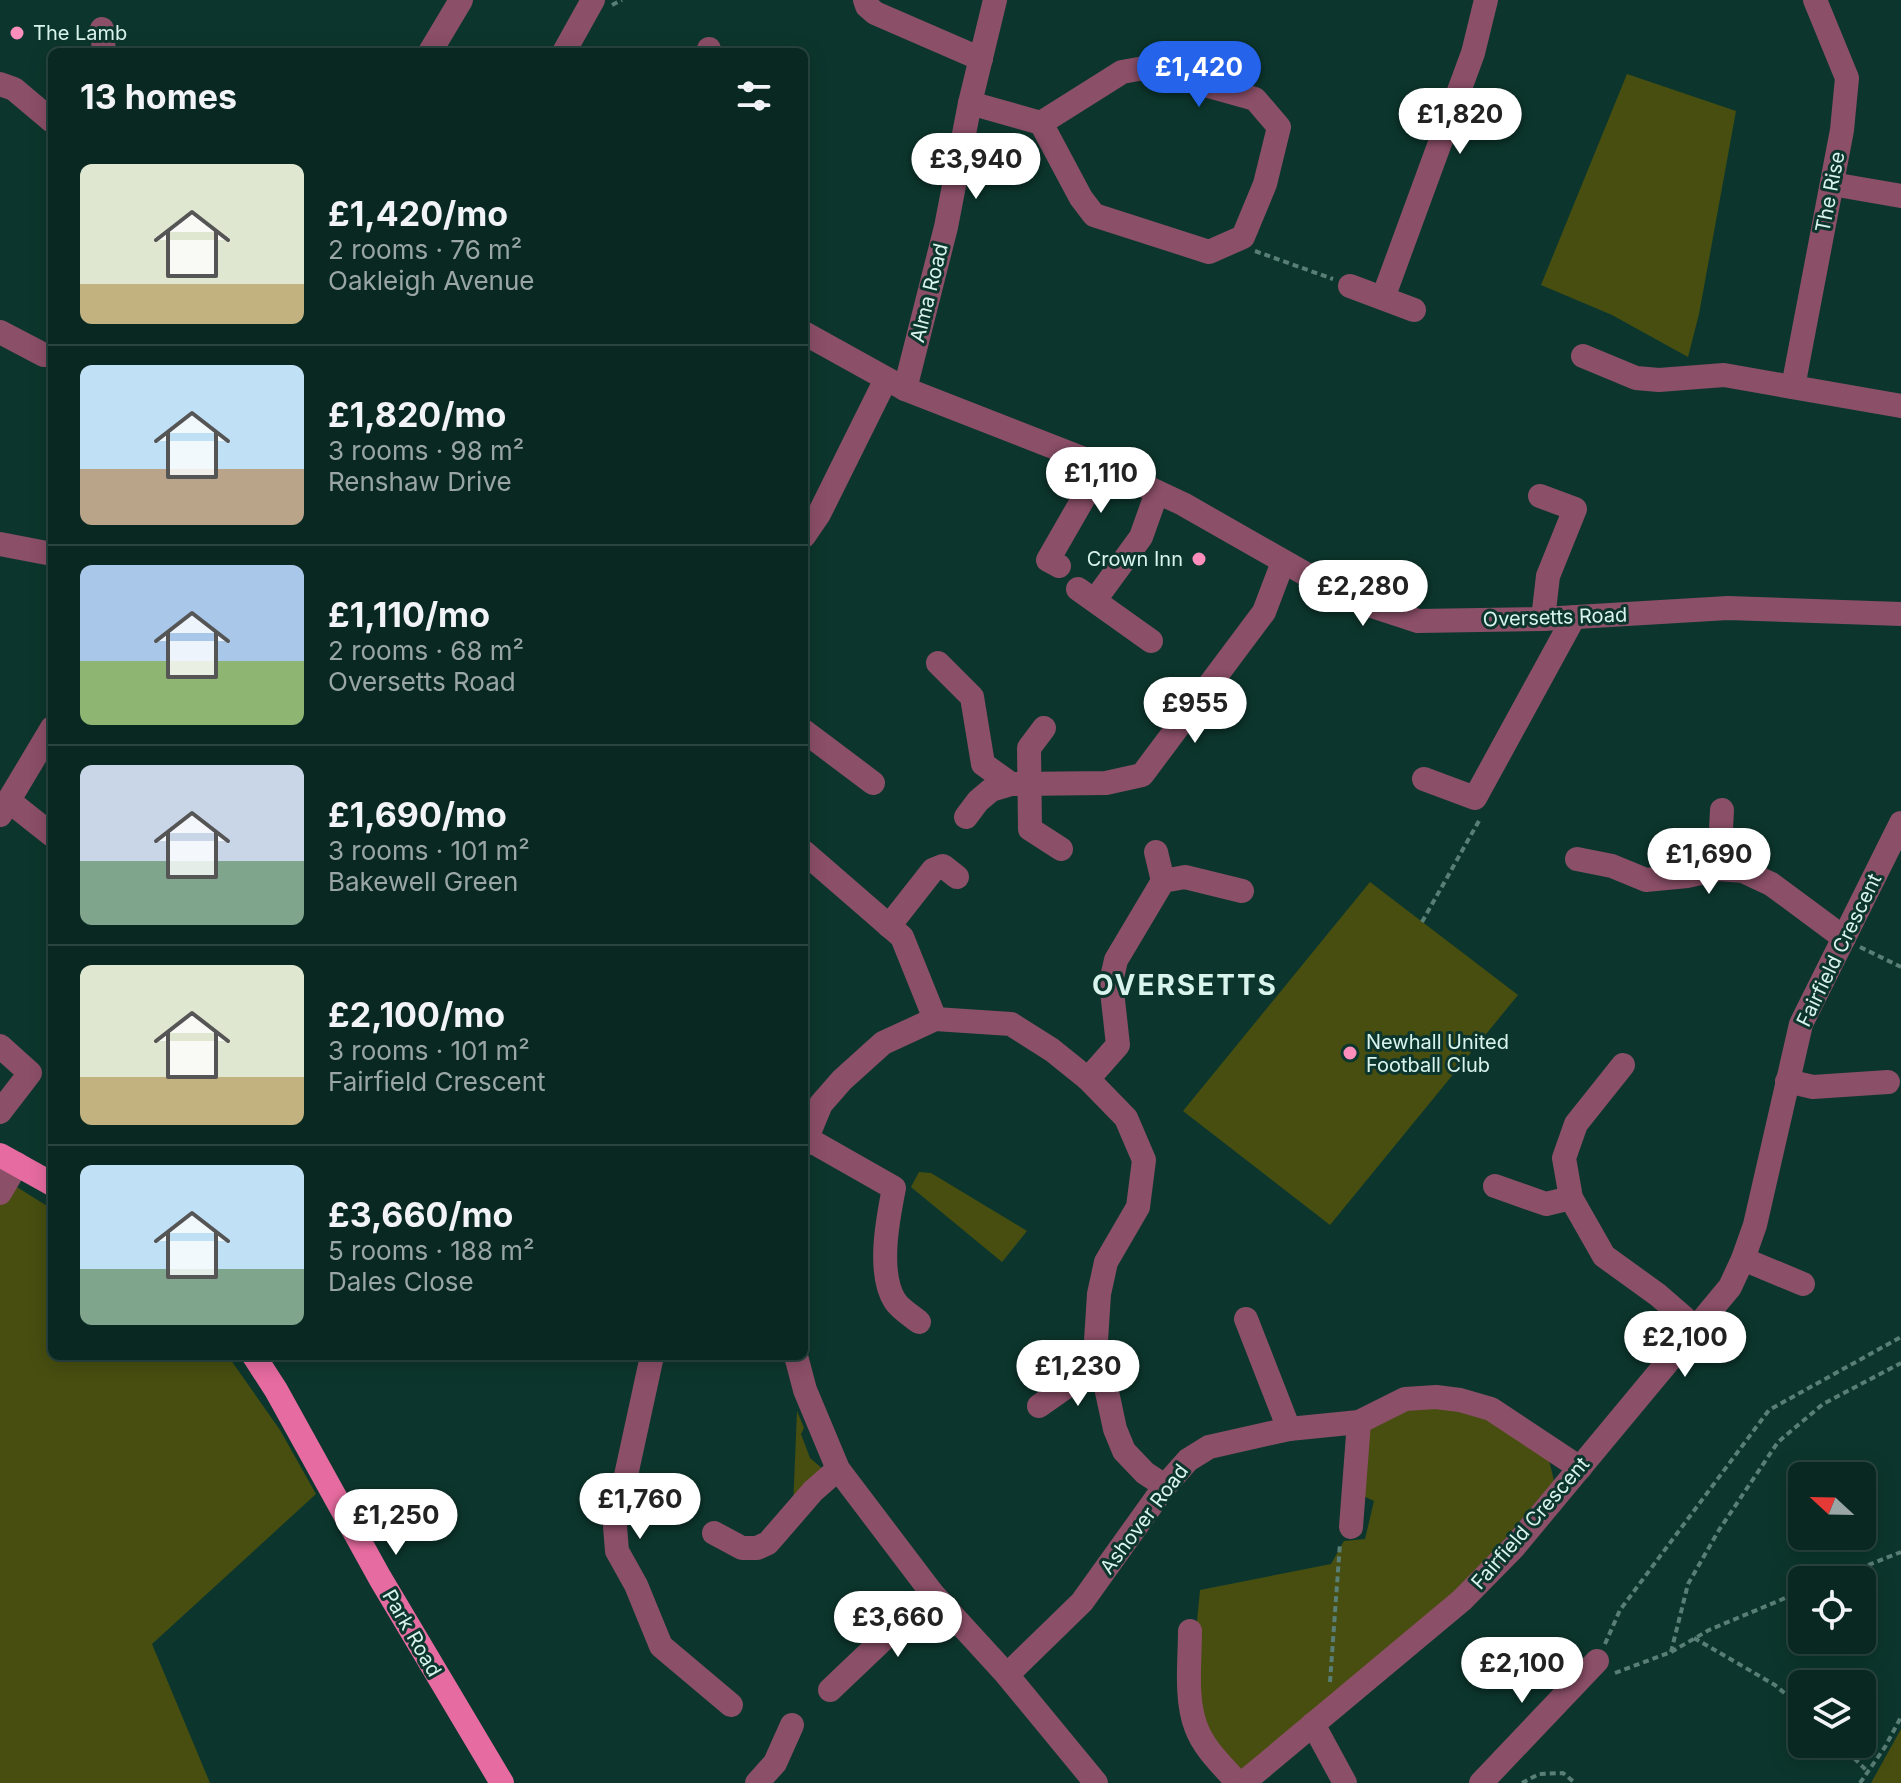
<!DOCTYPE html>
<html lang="en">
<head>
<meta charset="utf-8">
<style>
  :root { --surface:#092822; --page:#12302a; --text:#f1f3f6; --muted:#99a6a5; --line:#294440; --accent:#2563eb }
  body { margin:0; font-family:Inter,sans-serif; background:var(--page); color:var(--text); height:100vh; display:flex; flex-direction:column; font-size:30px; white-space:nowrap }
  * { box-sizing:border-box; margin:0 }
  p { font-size:26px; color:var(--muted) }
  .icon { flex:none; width:44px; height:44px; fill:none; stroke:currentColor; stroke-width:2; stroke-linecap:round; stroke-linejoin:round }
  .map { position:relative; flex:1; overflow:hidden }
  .details { position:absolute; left:48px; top:48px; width:760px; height:1312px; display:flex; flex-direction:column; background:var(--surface); border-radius:12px; box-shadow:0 4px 20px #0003,0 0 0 2px var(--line) }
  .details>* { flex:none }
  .needle { width:52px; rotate:292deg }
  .fabs { position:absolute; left:1788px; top:1462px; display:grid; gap:16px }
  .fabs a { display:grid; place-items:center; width:88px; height:88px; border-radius:12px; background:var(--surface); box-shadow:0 4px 20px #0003,0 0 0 2px var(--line); font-size:40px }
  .price { position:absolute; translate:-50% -68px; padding:0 18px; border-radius:28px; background:#fff; color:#222; font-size:26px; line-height:52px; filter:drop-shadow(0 2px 4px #0008) }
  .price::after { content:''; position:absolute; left:50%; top:48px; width:24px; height:18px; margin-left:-12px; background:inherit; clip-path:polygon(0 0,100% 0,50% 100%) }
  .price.active { background:var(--accent); color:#fff }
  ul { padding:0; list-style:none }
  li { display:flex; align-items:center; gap:24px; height:200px; padding:0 32px }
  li+li { border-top:2px solid var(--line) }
  li span { display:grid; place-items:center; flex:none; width:224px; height:160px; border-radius:12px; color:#555 }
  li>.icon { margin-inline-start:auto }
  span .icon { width:96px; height:96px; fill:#fffc; stroke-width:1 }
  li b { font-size:34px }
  h2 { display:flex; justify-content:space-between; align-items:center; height:96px; padding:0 32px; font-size:34px }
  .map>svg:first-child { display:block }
  .green { fill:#474e10 }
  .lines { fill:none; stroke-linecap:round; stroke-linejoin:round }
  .path { stroke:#597e75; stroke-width:4; stroke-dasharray:6 4; stroke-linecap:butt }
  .minor { stroke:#8b4f67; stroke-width:24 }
  .major { stroke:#e66ba0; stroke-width:24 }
  .poi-dot { fill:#fe8ebb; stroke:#0c362d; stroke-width:3 }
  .labels { text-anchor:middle; stroke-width:6; stroke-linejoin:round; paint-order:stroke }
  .poi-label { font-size:20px; fill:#d9f4ec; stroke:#0c362d; text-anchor:start }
  .street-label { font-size:20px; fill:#d9f4ec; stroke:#0c362d }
  .district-label { font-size:28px; font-weight:bold; letter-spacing:2px; fill:#d9f4ec; stroke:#0c362d }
</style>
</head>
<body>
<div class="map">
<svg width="1901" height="1783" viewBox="0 0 1901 1783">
  <rect width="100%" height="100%" fill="#0c362d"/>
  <g class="green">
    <polygon points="1627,74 1736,111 1699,314 1688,357 1612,315 1541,285"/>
    <polygon points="1370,882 1518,995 1330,1225 1183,1111"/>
    <polygon points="919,1172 931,1173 1027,1231 1002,1262 911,1187"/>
    <polygon points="12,1184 52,1209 52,1356 228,1356 280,1430 316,1494 152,1644 210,1783 0,1783 0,1199"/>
    <path d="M1425,1406L1486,1416L1549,1460L1554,1481L1469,1581L1236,1774C1228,1763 1215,1751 1209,1739C1186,1696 1196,1636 1200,1590L1331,1564L1344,1541L1365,1539L1374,1501L1361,1495L1368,1438L1372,1423L1397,1412Z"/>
    <polygon points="797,1411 804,1428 801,1434 810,1458 824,1470 793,1508"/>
    <polygon points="1901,1729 1901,1783 1871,1783"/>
  </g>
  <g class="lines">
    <g class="path">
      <polyline points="612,5 622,0"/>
      <polyline points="1255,251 1333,279"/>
      <polyline points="1422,922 1480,819"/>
      <polyline points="1860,947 1901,967"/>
      <polyline points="1831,1580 1901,1552"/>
      <polyline points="1694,1638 1775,1685 1802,1708"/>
      <polyline points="1605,1644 1620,1610 1769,1410 1901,1337"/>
      <polyline points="1671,1652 1688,1584 1719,1530 1778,1442 1823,1404 1901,1363"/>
      <polyline points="1615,1673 1671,1652 1709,1630 1802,1591"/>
      <polyline points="1330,1682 1340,1543"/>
      <polyline points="1840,1744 1868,1772"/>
      <polyline points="1522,1783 1539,1774 1563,1773 1575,1783"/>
      <polyline points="1860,1783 1885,1747 1901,1717"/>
    </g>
    <g class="minor">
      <polyline points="865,0 867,6 875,13 981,59"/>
      <polyline points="102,29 104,52"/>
      <polyline points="430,52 461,0"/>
      <polyline points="564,52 593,0"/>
      <polyline points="708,52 709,49"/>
      <polygon points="1144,68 1255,99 1279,127 1265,184 1243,237 1209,252 1094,215 1081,198 1041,123 1122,72"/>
      <polyline points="0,84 14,89 52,121"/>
      <polyline points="970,103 1041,123"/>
      <polyline points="1832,184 1901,196"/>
      <polyline points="1350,286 1414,310"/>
      <polyline points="1383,298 1473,53 1486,0"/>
      <polyline points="0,332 44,355"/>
      <polyline points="804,333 905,389 1102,466 1183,504 1325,585 1363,603 1418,621 1543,619 1728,608 1901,614"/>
      <polyline points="1583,356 1636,378 1659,380 1724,375 1901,406"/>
      <polyline points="1793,387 1842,130 1847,78 1815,0"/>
      <polyline points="905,389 946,227 970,103 995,0"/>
      <polyline points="1540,496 1575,509 1548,576 1543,619"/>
      <polyline points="804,536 819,514 886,379"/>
      <polyline points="0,544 52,554"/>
      <polyline points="1059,566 1048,560 1102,466"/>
      <polyline points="1078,589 1151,641"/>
      <polyline points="1095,600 1141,537 1157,492"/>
      <polyline points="938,663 972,697 983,764 1011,784"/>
      <polyline points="1044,728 1029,748 1030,829 1061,849"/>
      <polyline points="804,731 873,783"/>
      <polyline points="1424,779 1475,798 1574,617"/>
      <polyline points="9,801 52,835"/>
      <polyline points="0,815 52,728"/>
      <polyline points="966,817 978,801 991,790 1011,784 1106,783 1142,775 1264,612 1283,562"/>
      <polyline points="804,852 902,937 935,1019"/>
      <polyline points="1156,852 1163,881"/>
      <polyline points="1577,859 1612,866 1646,880 1687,876 1719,869 1743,871 1771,884 1844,938"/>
      <polyline points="1719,869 1722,810"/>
      <polyline points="889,926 933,870 943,866 957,877"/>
      <polyline points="0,1046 30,1073 0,1112"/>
      <polyline points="1623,1065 1576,1124 1564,1158 1571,1198 1604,1256 1658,1295 1696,1328"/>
      <polyline points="1088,1079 1118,1045 1111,982 1116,960 1163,881 1185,877 1242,891"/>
      <polyline points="1787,1081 1813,1087 1888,1082"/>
      <path d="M806,1138L894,1188C888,1218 877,1273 895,1301C900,1309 912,1316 919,1322"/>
      <polyline points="804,1145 821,1104 842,1080 883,1043 935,1019 1011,1024 1052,1050 1088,1079 1126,1118 1144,1160 1138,1207 1106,1262 1099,1294 1096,1341 1115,1429 1124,1451 1145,1473 1165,1486"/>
      <polyline points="1495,1186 1546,1204 1571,1198"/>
      <polyline points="0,1193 17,1164"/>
      <polyline points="1743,1259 1803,1284"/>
      <polyline points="1246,1319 1289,1429"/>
      <polyline points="652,1356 615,1526 617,1551 636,1585 661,1646 731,1705"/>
      <polyline points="796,1356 805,1390 838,1469 932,1593 1007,1675 1096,1783"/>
      <polyline points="1039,1406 1079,1378 1103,1374"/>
      <polyline points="1351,1527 1359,1422"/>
      <polyline points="714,1533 742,1548 757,1548 768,1543 813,1491 838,1469"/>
      <path d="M1190,1631C1190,1661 1185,1698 1196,1727C1204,1749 1223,1766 1238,1783"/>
      <polyline points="1007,1675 1082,1602 1165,1486 1188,1460 1209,1447 1289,1429 1359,1422 1405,1399 1436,1397 1460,1400 1491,1409 1580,1468"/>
      <polyline points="830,1690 932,1593"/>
      <polyline points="1313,1724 1345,1783"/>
      <polyline points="757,1783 775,1763 792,1725"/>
      <polyline points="1243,1783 1462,1600 1514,1547 1730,1287 1743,1259 1755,1225 1801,1024 1901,823"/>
      <polyline points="1481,1783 1597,1661"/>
    </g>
    <g class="major">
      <polyline points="0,1155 52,1184"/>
      <polyline points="254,1356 276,1390 380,1578 502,1783"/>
    </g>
  </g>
  <g class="poi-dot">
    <circle cx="17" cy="33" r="8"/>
    <circle cx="1199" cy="559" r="8"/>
    <circle cx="1350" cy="1053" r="8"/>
  </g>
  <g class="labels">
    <g class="poi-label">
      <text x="33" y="40">The Lamb</text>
      <text x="1183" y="566" text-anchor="end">Crown Inn</text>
      <text x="1366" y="1049">Newhall United<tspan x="1366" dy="23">Football Club</tspan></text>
    </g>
    <g class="street-label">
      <text transform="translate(1830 192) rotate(-79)" y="7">The Rise</text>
      <text transform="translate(929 293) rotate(-76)" y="7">Alma Road</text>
      <text transform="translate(1555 617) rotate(-2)" y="7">Oversetts Road</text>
      <text transform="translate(1839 950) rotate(-64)" y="7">Fairfield Crescent</text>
      <text transform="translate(1144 1519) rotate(-53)" y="7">Ashover Road</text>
      <text transform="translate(1530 1523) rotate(-49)" y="7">Fairfield Crescent</text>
      <text transform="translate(412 1633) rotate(60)" y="7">Park Road</text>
    </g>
    <g class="district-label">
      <text x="1185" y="995">OVERSETTS</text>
    </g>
  </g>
</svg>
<div class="fabs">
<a><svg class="needle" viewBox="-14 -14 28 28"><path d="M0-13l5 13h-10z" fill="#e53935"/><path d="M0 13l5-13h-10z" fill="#99a6a5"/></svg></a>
<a><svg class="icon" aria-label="locate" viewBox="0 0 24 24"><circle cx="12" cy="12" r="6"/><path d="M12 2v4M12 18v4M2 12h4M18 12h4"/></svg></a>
<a><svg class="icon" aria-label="layers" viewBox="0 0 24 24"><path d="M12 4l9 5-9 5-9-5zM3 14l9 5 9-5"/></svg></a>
</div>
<b class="price active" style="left:1199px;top:109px">£1,420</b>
<b class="price" style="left:1460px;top:156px">£1,820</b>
<b class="price" style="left:976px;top:201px">£3,940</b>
<b class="price" style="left:1101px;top:515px">£1,110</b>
<b class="price" style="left:1363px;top:628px">£2,280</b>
<b class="price" style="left:1195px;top:745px">£955</b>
<b class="price" style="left:1709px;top:896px">£1,690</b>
<b class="price" style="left:1685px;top:1379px">£2,100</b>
<b class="price" style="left:1078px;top:1408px">£1,230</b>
<b class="price" style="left:640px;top:1541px">£1,760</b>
<b class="price" style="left:396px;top:1557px">£1,250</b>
<b class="price" style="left:898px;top:1659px">£3,660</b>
<b class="price" style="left:1522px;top:1705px">£2,100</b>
<section class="details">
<h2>13 homes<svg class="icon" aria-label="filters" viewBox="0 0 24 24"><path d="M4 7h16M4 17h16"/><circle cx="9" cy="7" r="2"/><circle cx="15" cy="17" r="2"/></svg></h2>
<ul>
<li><span style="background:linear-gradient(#dfe7d0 75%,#c2b280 0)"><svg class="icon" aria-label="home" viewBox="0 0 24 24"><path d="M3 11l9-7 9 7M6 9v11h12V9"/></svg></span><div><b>£1,420/mo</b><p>2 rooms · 76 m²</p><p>Oakleigh Avenue</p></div></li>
<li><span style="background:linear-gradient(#bfe0f5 65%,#b9a48a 0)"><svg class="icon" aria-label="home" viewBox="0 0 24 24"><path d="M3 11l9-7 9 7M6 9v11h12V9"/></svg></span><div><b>£1,820/mo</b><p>3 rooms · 98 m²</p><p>Renshaw Drive</p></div></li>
<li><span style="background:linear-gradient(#a9c7e8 60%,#8fb573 0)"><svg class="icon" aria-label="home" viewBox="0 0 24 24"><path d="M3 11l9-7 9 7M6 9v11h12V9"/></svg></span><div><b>£1,110/mo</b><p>2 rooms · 68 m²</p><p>Oversetts Road</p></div></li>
<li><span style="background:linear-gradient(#c9d6e8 60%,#7fa58c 0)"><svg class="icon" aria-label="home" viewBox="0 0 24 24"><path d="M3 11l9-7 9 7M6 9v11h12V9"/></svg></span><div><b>£1,690/mo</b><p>3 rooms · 101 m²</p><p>Bakewell Green</p></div></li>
<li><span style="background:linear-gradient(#dfe7d0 70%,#c2b280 0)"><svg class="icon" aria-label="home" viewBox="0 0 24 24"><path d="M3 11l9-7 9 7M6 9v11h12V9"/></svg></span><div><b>£2,100/mo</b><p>3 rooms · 101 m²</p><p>Fairfield Crescent</p></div></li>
<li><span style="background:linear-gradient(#bfe0f5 65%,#7fa58c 0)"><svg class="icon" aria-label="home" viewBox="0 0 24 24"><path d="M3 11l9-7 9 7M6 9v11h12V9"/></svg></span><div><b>£3,660/mo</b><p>5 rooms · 188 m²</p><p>Dales Close</p></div></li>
</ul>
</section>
</div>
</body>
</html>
